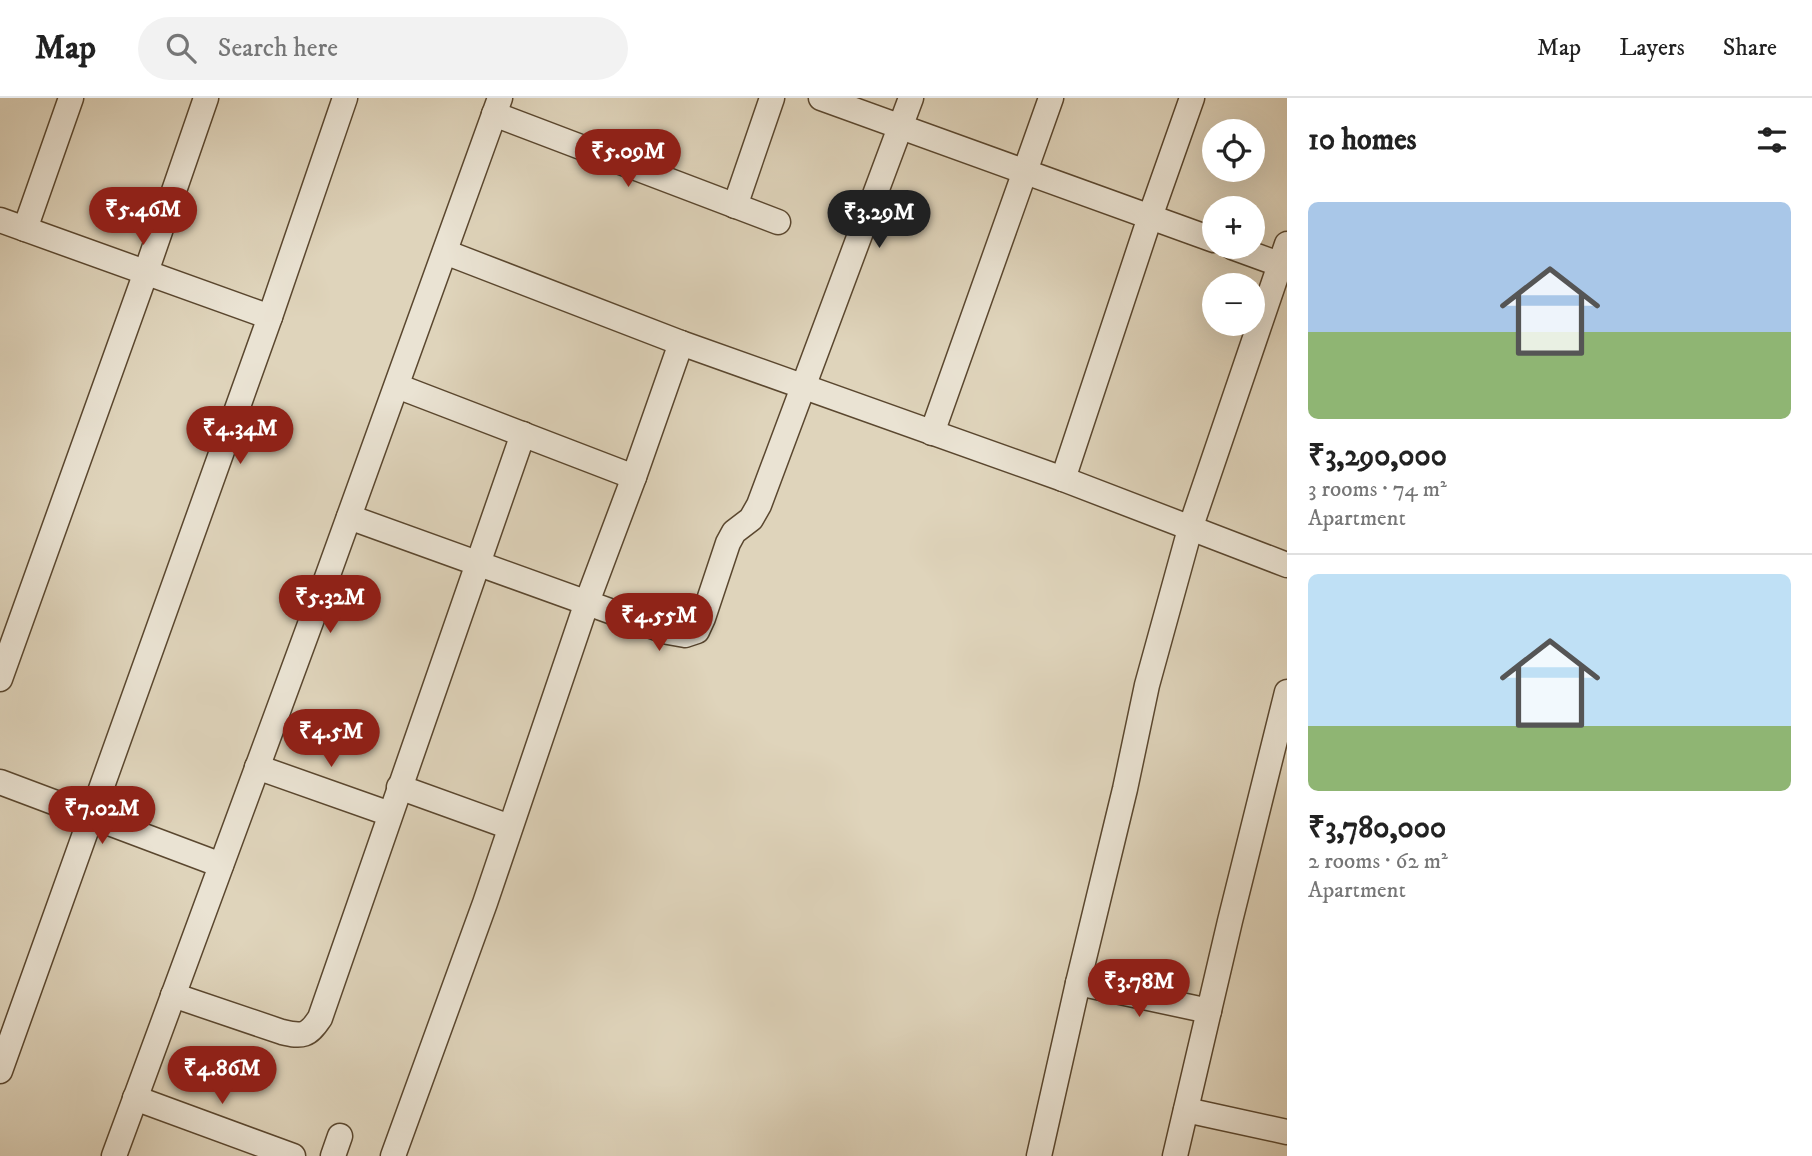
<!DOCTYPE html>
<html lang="en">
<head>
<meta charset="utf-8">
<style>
  :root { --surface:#fff; --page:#f2f2f2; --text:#222; --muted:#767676; --line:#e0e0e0; --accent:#8f2418 }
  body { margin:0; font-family:"IM FELL DW Pica",serif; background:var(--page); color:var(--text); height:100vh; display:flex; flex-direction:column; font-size:26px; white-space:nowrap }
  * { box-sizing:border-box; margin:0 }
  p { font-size:23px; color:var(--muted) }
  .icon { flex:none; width:38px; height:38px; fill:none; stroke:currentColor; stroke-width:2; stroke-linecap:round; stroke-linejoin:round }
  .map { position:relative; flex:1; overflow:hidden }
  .drawer { display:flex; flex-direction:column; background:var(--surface); width:525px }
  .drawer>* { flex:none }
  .controls { position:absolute; left:1202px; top:21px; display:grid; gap:14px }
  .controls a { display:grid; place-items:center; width:63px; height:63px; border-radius:50%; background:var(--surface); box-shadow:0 7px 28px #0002; font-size:35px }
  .price { position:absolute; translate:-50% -60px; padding:0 16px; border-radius:24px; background:var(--accent); color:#fff; font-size:23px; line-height:46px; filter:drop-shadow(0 2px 4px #0008) }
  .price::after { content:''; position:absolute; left:50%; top:42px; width:21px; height:16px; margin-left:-10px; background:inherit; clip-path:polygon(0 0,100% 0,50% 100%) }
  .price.on { background:#222; color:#fff }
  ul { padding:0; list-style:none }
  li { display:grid; align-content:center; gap:14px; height:371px; padding:0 21px }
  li+li { border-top:2px solid var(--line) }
  li span { display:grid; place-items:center; height:217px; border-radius:10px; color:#555 }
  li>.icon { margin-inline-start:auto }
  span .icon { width:126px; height:126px; fill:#fffc; stroke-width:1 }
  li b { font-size:30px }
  h2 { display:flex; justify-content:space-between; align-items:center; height:84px; padding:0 21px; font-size:30px }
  header { display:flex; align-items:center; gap:42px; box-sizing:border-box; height:98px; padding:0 35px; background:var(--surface); border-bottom:2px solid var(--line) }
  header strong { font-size:33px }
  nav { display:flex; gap:38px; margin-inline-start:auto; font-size:24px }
  .search { width:490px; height:63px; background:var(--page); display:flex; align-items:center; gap:18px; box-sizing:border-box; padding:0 24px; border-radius:38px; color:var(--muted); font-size:26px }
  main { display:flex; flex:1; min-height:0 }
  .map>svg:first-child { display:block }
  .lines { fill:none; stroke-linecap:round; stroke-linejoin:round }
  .street-casing { stroke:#5a472f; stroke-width:27 }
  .street { stroke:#eae3d3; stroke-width:24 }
</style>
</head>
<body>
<header>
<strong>Map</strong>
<div class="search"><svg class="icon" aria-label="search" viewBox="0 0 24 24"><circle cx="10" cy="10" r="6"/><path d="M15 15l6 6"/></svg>Search here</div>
<nav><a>Map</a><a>Layers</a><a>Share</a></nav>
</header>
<main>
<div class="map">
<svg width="1287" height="1058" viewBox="0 0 1287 1058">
  <rect width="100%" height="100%" fill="#dfd4bb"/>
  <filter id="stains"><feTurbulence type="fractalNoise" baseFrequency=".00286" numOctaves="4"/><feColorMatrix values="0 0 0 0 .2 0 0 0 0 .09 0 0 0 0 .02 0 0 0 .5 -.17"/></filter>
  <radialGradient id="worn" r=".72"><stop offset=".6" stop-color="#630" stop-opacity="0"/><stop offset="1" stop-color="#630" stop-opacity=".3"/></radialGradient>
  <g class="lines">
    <g class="street-casing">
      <g id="street">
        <polyline points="821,0 1214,142"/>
        <polyline points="494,16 778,124"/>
        <polyline points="735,108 772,0"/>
        <polyline points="0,122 270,219"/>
        <polyline points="25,131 71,0"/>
        <polyline points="1232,149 1287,169"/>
        <polyline points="445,154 681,245 1063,381 1287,467"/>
        <polyline points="397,288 634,379"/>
        <polyline points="932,335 1051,0"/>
        <polyline points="1063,381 1150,119 1192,0"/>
        <polyline points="349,419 668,534 685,537 697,533 703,520 728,445 734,434 751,421 759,407 911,0"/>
        <polyline points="0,581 146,174 206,0"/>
        <polyline points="257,669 390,716"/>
        <polyline points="0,684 221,767"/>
        <polyline points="399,689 510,729"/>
        <polyline points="1078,885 1209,913"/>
        <path d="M173,897L282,934C303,939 308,938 320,920L523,336"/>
        <polyline points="0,973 270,219 345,0"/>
        <polyline points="135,1000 293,1058"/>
        <polyline points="1186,1012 1287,1034"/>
        <polyline points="114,1058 316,510 500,0"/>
        <polyline points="333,1058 340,1038"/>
        <polyline points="393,1058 485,805 587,504 634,379 681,245"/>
        <polyline points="1039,1058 1078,885 1125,691 1147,587 1190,431 1287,146"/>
        <polyline points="1175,1058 1230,823 1287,594"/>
      </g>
    </g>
    <use href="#street" class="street"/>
  </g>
  <rect width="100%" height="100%" filter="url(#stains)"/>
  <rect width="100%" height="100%" fill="url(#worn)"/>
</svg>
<div class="controls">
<a><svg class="icon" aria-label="locate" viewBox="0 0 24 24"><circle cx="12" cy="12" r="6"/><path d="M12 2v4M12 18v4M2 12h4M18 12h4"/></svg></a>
<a>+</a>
<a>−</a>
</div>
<b class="price" style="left:628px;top:91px">₹5.09M</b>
<b class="price" style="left:143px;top:149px">₹5.46M</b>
<b class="price on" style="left:879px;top:152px">₹3.29M</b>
<b class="price" style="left:240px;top:368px">₹4.34M</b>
<b class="price" style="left:330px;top:537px">₹5.32M</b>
<b class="price" style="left:659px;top:555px">₹4.55M</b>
<b class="price" style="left:331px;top:671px">₹4.5M</b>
<b class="price" style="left:102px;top:748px">₹7.02M</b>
<b class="price" style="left:1139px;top:921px">₹3.78M</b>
<b class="price" style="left:222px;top:1008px">₹4.86M</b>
</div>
<section class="drawer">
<h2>10 homes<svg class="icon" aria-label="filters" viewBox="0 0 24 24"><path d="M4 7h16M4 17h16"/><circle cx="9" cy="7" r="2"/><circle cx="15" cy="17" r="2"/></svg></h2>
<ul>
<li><span style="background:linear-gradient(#a9c7e8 60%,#8fb573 0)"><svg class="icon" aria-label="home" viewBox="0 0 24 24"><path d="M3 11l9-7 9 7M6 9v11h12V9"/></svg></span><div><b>₹3,290,000</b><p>3 rooms · 74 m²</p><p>Apartment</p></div></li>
<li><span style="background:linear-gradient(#bfe0f5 70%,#8fb573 0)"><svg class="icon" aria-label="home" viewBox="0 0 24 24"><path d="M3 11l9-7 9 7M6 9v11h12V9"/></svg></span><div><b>₹3,780,000</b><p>2 rooms · 62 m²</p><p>Apartment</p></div></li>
</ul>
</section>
</main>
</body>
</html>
